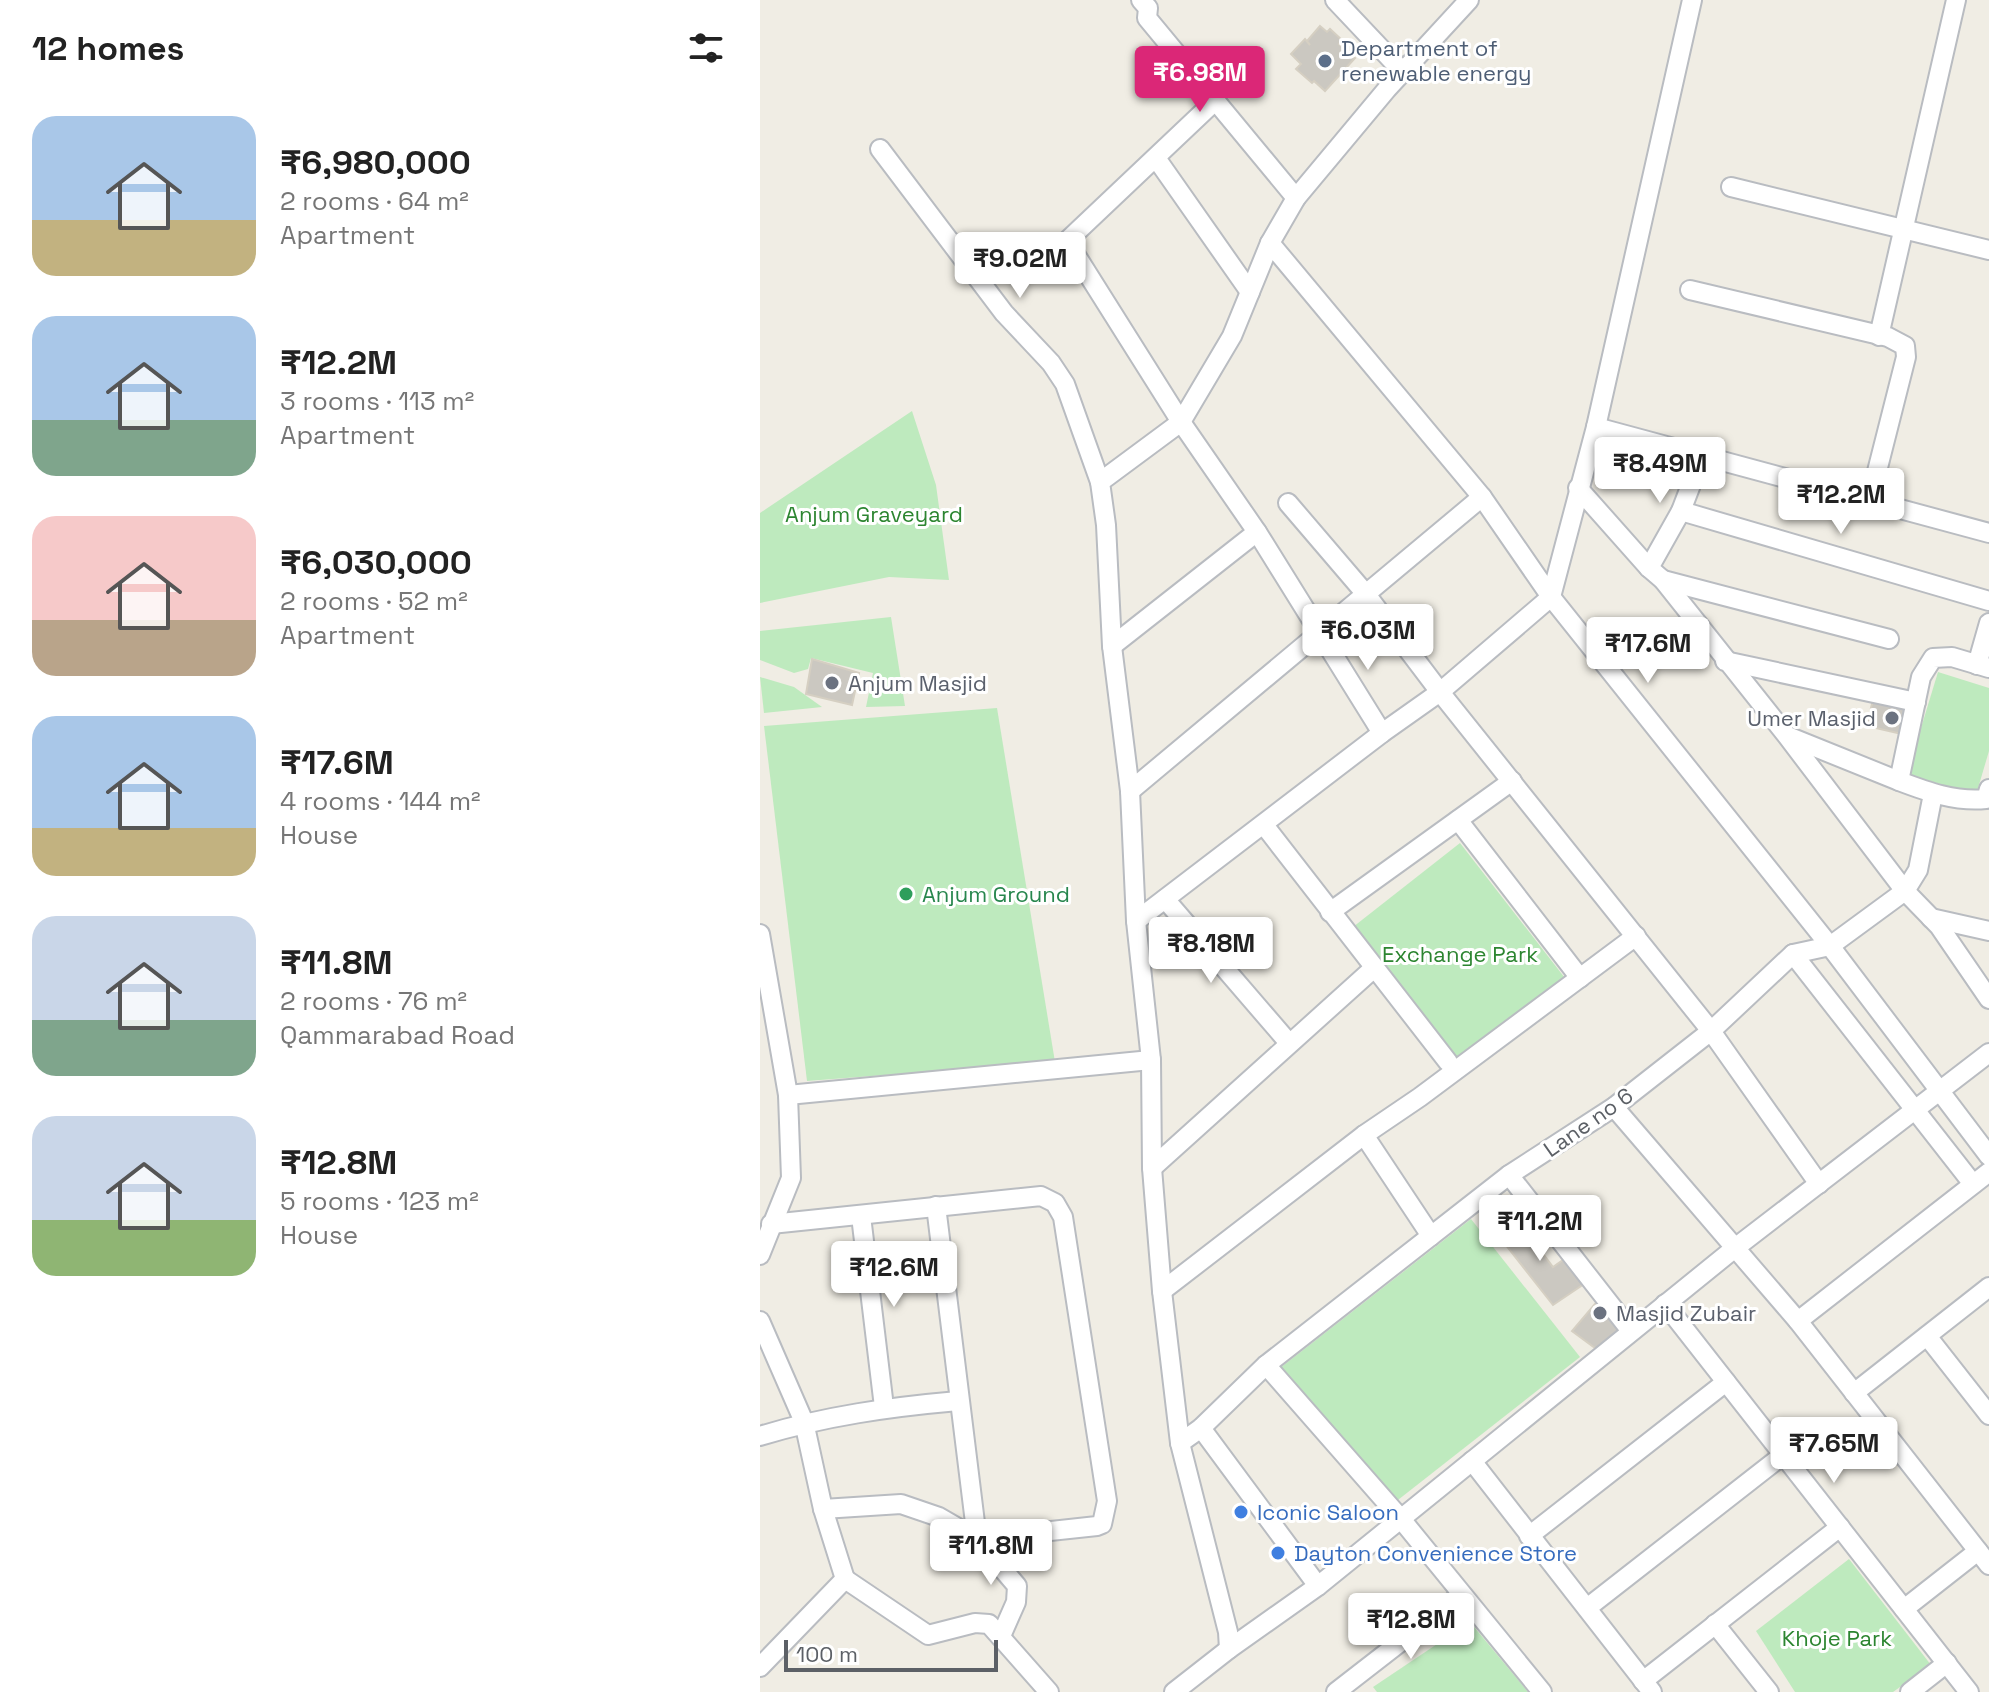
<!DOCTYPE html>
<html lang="en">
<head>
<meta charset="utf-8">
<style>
  :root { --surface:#fff; --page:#f2f2f2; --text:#222; --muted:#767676; --accent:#db2777 }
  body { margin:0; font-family:"Space Grotesk",sans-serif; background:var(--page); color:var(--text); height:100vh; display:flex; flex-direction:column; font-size:30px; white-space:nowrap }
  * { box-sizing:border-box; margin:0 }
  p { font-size:26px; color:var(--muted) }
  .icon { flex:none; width:44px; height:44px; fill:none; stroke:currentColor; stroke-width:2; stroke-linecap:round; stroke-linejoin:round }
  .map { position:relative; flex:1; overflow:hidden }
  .drawer { display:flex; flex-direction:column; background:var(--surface); width:760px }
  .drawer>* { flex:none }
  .scale { position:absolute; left:24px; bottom:20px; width:214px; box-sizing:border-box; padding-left:8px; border:4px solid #5c6066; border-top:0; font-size:22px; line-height:28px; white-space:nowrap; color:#5c6066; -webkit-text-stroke:6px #fff; paint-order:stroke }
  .price { position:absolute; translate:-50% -68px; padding:0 18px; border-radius:8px; background:#fff; color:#222; font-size:26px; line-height:52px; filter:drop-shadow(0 2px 4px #0008) }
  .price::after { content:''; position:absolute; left:50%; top:48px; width:24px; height:18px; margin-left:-12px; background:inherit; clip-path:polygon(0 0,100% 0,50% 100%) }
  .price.selected { background:var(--accent); color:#fff }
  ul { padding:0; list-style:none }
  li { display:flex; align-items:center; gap:24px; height:200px; padding:0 32px }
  li span { display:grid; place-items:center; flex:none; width:224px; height:160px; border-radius:24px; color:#555 }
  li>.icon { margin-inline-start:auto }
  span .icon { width:96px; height:96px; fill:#fffc; stroke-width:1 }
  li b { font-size:34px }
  h2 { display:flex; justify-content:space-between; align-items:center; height:96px; padding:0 32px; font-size:34px }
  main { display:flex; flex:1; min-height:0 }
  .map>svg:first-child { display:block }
  .green { fill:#beeabe }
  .building { fill:#cbc8c1; stroke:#d5cfc2; stroke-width:2 }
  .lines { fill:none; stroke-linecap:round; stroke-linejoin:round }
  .minor-casing { stroke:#b9bcc1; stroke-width:22 }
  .minor { stroke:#fff; stroke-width:18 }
  .service-dot { fill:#5c6f8a; stroke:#fff; stroke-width:3 }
  .worship-dot { fill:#6b7280; stroke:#fff; stroke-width:3 }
  .leisure-dot { fill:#2e9e5b; stroke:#fff; stroke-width:3 }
  .shop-dot { fill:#3f7fe0; stroke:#fff; stroke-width:3 }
  .labels { text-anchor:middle; stroke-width:6; stroke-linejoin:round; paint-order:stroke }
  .service-label { font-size:22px; fill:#4e5e75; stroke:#fff; text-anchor:start }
  .park-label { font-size:22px; fill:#2c8530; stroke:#fff }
  .worship-label { font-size:22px; fill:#5b616d; stroke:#fff; text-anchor:start }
  .leisure-label { font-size:22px; fill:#27864d; stroke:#fff; text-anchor:start }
  .street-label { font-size:22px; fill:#5c6066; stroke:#fff }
  .shop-label { font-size:22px; fill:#366cbe; stroke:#fff; text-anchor:start }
</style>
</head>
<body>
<main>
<section class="drawer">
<h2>12 homes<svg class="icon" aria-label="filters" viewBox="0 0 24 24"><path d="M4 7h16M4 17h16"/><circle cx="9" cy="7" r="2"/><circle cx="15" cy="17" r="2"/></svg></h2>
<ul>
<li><span style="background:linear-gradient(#a9c7e8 65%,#c2b280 0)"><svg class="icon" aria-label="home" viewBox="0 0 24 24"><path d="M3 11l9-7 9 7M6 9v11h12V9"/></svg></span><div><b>₹6,980,000</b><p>2 rooms · 64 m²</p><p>Apartment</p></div></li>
<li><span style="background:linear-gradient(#a9c7e8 65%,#7fa58c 0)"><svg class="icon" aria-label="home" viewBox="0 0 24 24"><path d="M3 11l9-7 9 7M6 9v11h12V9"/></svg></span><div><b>₹12.2M</b><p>3 rooms · 113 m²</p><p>Apartment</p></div></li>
<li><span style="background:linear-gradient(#f6c9c9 65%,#b9a48a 0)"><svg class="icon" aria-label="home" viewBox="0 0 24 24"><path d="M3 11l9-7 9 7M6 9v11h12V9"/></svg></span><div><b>₹6,030,000</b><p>2 rooms · 52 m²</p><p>Apartment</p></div></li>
<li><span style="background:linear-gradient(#a9c7e8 70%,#c2b280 0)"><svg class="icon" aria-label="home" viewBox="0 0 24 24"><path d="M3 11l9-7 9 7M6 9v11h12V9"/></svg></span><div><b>₹17.6M</b><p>4 rooms · 144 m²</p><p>House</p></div></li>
<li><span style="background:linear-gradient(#c9d6e8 65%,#7fa58c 0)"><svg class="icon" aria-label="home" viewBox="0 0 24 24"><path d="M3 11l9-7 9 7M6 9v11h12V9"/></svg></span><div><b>₹11.8M</b><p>2 rooms · 76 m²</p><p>Qammarabad Road</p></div></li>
<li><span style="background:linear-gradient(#c9d6e8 65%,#8fb573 0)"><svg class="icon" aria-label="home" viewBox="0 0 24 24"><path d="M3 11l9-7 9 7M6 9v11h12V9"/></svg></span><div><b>₹12.8M</b><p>5 rooms · 123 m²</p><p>House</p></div></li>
</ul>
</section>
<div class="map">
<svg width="1229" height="1692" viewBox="0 0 1229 1692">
  <rect width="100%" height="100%" fill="#f0ede4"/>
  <g class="green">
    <polygon points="152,411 176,485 189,580 129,577 0,603 0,513"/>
    <polygon points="131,617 145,706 106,707 113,673 51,658 48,669 34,673 0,660 0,631"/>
    <polygon points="1178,672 1229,688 1229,751 1216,795 1147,774"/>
    <polygon points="0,677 34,687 62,707 4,713"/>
    <polygon points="237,708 295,1062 47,1081 4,726"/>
    <polygon points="700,843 808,982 700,1065 593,927"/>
    <polygon points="711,1219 820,1357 629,1507 520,1368"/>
    <polygon points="1089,1559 1171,1665 1133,1692 1035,1692 996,1631"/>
    <polygon points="710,1622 768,1692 617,1692 613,1687"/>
  </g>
  <g class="building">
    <polygon points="560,26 567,32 570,29 582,40 579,44 595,58 565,91 554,81 552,83 536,69 541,64 531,54 545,39 550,45 547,41"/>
    <polygon points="52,659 99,673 92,705 46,694"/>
    <polygon points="1113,699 1148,707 1142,734 1107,726"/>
    <polygon points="753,1214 793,1267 807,1257 827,1282 793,1305 734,1230"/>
    <polygon points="840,1298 865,1329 839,1351 812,1331"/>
  </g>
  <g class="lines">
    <g class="minor-casing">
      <g id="minor">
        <polyline points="381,0 388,8 387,18 536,198"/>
        <polyline points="575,0 643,72"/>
        <polyline points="456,100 307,241 421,422 497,532 622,733"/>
        <polyline points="120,149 244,313 291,363 305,384 340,482"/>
        <polyline points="396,158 490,292"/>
        <polyline points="971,187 1229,250"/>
        <polyline points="510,243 722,497 791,597 1070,946 1229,1156"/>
        <polyline points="930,290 1128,337 1145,346 1146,357 1110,499"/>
        <polyline points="1119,336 1196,0"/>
        <polyline points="836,427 1229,533"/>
        <polyline points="818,488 889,568 903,580 1027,736 1145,891 1179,926 1229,999"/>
        <polyline points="528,503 605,593 680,692 951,1031 1059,1184"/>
        <polyline points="921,511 1229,601"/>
        <polyline points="889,568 921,511 942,456"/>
        <polyline points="903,580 1129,639"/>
        <polyline points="352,646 497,532"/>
        <polyline points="965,661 1156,702"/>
        <polyline points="1217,665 1229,623"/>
        <path d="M1229,668L1192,657L1173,658L1161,677L1139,781C1168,792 1195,802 1226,799L1229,789"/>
        <polyline points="1030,737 1139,781"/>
        <polyline points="370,791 722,497"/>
        <polyline points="698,820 820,978"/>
        <polyline points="504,825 688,1062"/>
        <polyline points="405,899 529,1043"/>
        <polyline points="570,912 752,781"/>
        <polyline points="1171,918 1229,931"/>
        <polyline points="376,921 622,733 680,692 791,597 836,427 932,0"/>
        <polyline points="0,934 28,1095 31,1178 0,1255"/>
        <polyline points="1033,954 1213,1184"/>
        <polyline points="28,1095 391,1060"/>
        <polyline points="854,1107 1038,1321 1229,1565"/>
        <polyline points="604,1135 671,1236"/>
        <polyline points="392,1168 614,968"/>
        <polyline points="749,1175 871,1331"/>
        <polyline points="176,1206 217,1539 257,1586 256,1602 241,1636"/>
        <polyline points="101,1216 124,1407"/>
        <polyline points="11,1224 281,1196 295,1203 303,1217 347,1501 342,1524 337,1526 217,1539 179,1517 141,1504 63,1509"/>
        <polyline points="402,1291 604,1135 660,1097 876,936"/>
        <polyline points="905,1304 1209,1692"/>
        <polyline points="0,1321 44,1422 63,1509 85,1579 0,1667"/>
        <polyline points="1038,1321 1229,1172"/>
        <polyline points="1167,1336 1229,1415"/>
        <polyline points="506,1365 641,1519 782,1692"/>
        <polyline points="1094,1393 1229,1287"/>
        <polyline points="441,1428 558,1586"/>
        <path d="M0,1436C65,1416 130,1407 198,1401"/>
        <polyline points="420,1443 441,1428 506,1365 749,1175 854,1107 951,1031 1033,954 1070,946 1145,891 1158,870 1173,794"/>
        <polyline points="712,1461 892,1692"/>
        <polyline points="769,1536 966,1382"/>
        <polyline points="85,1579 168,1635 215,1623 229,1624 289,1692"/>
        <polyline points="827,1608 1023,1455"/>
        <polyline points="1144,1609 1218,1551"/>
        <polyline points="955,1624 1009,1692"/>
        <polyline points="469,1649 468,1632 420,1443 402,1291 392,1168 391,1060 376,921 370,791 352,646 346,525 340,482 421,422 472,336 510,243 536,198 627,89 709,0"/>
        <polyline points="883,1681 1080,1527"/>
        <polyline points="414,1692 469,1649 558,1586 975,1248 1229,1053"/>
        <polyline points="576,1692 701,1595"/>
        <polyline points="1150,1692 1187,1663"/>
      </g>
    </g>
    <use href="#minor" class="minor"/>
  </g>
  <circle class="service-dot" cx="565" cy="61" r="8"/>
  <g class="worship-dot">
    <circle cx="72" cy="683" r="8"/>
    <circle cx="1132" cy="718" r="8"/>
    <circle cx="840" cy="1313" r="8"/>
  </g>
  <circle class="leisure-dot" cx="146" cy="894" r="8"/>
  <g class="shop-dot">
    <circle cx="481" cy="1512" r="8"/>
    <circle cx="518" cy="1553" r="8"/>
  </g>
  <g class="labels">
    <g class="service-label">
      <text x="581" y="56">Department of<tspan x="581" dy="25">renewable energy</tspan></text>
    </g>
    <g class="park-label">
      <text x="114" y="522">Anjum Graveyard</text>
      <text x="700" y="962">Exchange Park</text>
      <text x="1077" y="1646">Khoje Park</text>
    </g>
    <g class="worship-label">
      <text x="88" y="691">Anjum Masjid</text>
      <text x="1116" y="726" text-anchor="end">Umer Masjid</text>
      <text x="856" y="1321">Masjid Zubair</text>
    </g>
    <g class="leisure-label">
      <text x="162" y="902">Anjum Ground</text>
    </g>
    <g class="street-label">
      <text transform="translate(828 1122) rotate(-35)" y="8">Lane no 6</text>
    </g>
    <g class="shop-label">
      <text x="497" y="1520">Iconic Saloon</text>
      <text x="534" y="1561">Dayton Convenience Store</text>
    </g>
  </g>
</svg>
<div class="scale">100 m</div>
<b class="price selected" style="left:440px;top:114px">₹6.98M</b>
<b class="price" style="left:260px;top:300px">₹9.02M</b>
<b class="price" style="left:900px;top:505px">₹8.49M</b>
<b class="price" style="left:1081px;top:536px">₹12.2M</b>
<b class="price" style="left:608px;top:672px">₹6.03M</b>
<b class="price" style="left:888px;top:685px">₹17.6M</b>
<b class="price" style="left:451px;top:985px">₹8.18M</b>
<b class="price" style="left:780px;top:1263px">₹11.2M</b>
<b class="price" style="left:134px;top:1309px">₹12.6M</b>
<b class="price" style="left:1074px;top:1485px">₹7.65M</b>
<b class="price" style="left:231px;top:1587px">₹11.8M</b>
<b class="price" style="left:651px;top:1661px">₹12.8M</b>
</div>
</main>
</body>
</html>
